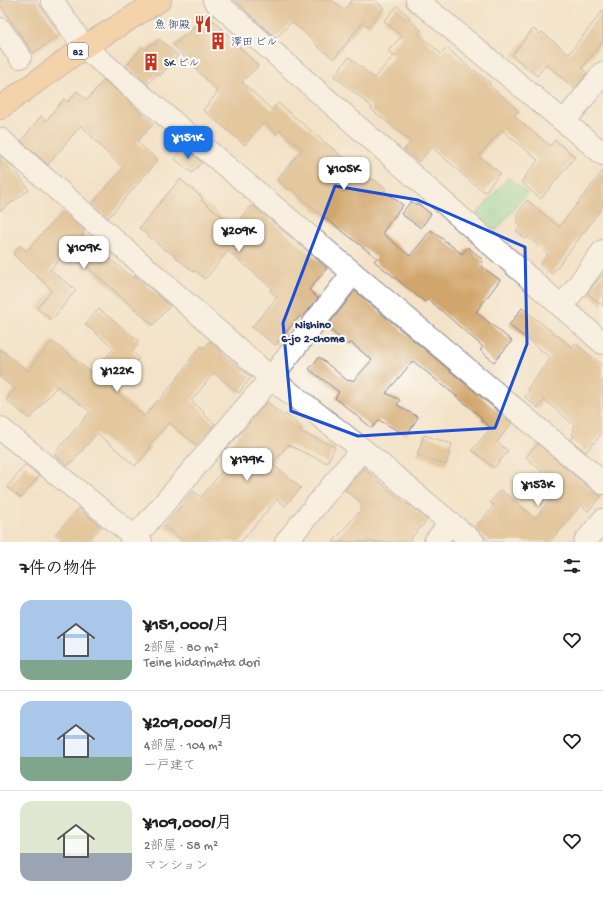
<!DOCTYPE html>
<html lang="ja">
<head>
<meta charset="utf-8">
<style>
  :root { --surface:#fff; --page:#f2f2f2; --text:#202124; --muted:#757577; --line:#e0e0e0; --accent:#1a73e8 }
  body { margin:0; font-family:"Gochi Hand","Klee One",sans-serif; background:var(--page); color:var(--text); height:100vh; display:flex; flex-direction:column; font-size:15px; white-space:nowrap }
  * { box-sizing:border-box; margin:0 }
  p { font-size:13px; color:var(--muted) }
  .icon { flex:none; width:22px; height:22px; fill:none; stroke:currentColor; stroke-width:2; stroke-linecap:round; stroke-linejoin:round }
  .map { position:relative; height:542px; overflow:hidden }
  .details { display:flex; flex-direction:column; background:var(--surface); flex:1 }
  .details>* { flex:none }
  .price { position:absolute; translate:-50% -34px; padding:0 9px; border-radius:8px; background:#fff; color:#222; font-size:13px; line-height:26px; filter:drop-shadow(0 1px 2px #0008) }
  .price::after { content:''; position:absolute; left:50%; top:24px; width:12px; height:9px; margin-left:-6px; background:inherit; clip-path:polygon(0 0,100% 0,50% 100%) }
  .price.active { background:var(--accent); color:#fff }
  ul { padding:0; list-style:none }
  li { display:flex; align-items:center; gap:12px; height:100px; padding:0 20px }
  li+li { border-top:1px solid var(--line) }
  li span { display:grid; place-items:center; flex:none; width:112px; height:80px; border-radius:12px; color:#555 }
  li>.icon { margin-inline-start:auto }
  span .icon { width:48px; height:48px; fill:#fffc; stroke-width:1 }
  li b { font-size:17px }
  h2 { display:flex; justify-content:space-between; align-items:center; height:48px; padding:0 20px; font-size:17px }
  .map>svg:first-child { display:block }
  .park { fill:url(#park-crowns); stroke:#4d847e }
  .building { fill:#d1a66c }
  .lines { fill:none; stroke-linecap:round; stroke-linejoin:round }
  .minor-casing { stroke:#878892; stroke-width:24 }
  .major-casing { stroke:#878892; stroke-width:24 }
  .minor { stroke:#fff; stroke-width:22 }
  .major { stroke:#f7be87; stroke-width:22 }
  .marked { fill:none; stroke:#1d4ed8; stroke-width:3; stroke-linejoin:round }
  .labels { text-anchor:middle; stroke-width:4; stroke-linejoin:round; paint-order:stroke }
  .shield { fill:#fdfcf7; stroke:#5f6c8c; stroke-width:1 }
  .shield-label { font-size:10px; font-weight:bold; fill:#1b2f5e }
  .poi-label { font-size:11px; fill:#1b2f5e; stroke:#fdfcf7; text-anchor:start }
  .neighbourhood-label { font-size:12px; font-weight:bold; fill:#1b2f5e; stroke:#fdfcf7 }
</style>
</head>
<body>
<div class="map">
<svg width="603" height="542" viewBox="0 0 603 542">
  <defs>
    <pattern id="park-crowns" width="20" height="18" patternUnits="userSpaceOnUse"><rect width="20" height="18" fill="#7fd89d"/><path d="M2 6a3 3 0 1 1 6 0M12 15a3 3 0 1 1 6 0" fill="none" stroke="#6dba8a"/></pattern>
  </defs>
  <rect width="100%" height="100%" fill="#fdfcf7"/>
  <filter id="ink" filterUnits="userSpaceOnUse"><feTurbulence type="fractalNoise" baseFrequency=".025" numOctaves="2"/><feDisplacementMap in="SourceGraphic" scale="8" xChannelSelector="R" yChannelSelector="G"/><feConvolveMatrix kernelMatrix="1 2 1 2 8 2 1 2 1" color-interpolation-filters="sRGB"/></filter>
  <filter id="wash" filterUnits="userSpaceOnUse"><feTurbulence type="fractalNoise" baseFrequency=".012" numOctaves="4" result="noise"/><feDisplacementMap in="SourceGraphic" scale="16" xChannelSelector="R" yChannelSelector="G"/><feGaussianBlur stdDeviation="0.9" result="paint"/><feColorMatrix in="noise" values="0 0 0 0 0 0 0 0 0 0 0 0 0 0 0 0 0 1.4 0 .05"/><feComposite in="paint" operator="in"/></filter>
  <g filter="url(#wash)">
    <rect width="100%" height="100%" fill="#f3e2c7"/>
    <polygon class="park" points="508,177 527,193 496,231 476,215"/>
    <g id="blocks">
      <g class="building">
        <polygon points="0,0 36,0 60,35 33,53 0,5"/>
        <polygon points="234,0 332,0 344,10 352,0 374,0 384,8 368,27 363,22 334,59 315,44 316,43 292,22 276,38"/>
        <polygon points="397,6 410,17 409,19 421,30 418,33 441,54 447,48 473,71 474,70 490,83 489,85 519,111 514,116 550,146 555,140 575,157 541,199 521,182 538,160 502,130 479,156 500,173 485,192 469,180 432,147 419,162 404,150 411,142 371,109 372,107 334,76 349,57 374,78 394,56 388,51 402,36 384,21"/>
        <polygon points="603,10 603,41 582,68 587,73 575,89 546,64 537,76 512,55 533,29 540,34 542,32 569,54"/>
        <polygon points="207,14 258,66 242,82 272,110 278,103 334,150 372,180 373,179 386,189 384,191 403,205 382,233 410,256 431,230 462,254 468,247 483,260 481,262 483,264 481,266 500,280 476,312 512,341 494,362 480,350 483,347 428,299 425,302 374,261 377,258 315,210 291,189 289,190 277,180 302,149 280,130 277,134 264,122 245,145 203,110 218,92 173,45 191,31 190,30"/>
        <polygon points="159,39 178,55 160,76 157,74 148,84 126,66 143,47 146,50 152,43 154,45"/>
        <polygon points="104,80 132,103 131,104 153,124 137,142 158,160 108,218 92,204 123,168 105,151 81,125 48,165 21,141 41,116 46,121 64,99 68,102 77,91 87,100"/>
        <polygon points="184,147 202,162 192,173 175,159"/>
        <polygon points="0,156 12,166 29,190 0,211"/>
        <polygon points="603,171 603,207 552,274 540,264 548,254 528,237 526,239 516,231 521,226 516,222 519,218 516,216 527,200 559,227"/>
        <polygon points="180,179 203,198 201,200 234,226 250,206 252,207 253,205 327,268 309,290 318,298 302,318 300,316 275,345 252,327 277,297 270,291 272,288 228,251 205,279 196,271 194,272 167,250 166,251 139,228"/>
        <polygon points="411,201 416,205 417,203 431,214 421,228 401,214"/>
        <polygon points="62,212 85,231 82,234 125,272 133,278 135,275 170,306 153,325 68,250 50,270 76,290 52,320 37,308 52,290 13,254 20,246 27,251"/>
        <polygon points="603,274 603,306 587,293"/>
        <polygon points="355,291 512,423 497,442 508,451 494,468 472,450 491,428 481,420 482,418 467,405 413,361 386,393 400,400 397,405 418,417 407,436 379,420 372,428 335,398 339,392 309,369 319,357 348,381 350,379 353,381 372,360 350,342 348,345 327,327"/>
        <polygon points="522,308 572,347 575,343 603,366 603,432 586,452 571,440 574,436 572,434 575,431 573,429 575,426 545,400 538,408 525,397 530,391 527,389 551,358 509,325"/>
        <polygon points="99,309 139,341 132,352 139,358 112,389 144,416 157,401 158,402 190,362 189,361 201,346 204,348 210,341 222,352 221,354 251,377 239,393 214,373 191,401 204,412 203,414 215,424 196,445 169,423 148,447 150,449 135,466 97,433 68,466 54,454 90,412 57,386 30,419 6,400 15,389 0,377 0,349 28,371 52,341 92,373 114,348 85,324"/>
        <polygon points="267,402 284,417 286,414 302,428 299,431 335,447 327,463 288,445 272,464 301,488 285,506 277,499 241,542 185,542 164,526 193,491 201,497 233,459 224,452"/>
        <polygon points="424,435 452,444 446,465 417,455"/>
        <polygon points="538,444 595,493 602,496 588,511 581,505 550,542 490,542 475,527 494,506 490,502 501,490 535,518 560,488 526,457"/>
        <polygon points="25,465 39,476 21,498 7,487"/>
        <polygon points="363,468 407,505 408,504 427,520 408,542 333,542 363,507 360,505 362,503 345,490"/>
        <polygon points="79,508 101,527 87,542 64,542 55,534"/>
      </g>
    </g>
  </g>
  <g filter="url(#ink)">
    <use href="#blocks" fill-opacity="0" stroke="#878892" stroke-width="1"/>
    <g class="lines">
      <g class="minor-casing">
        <g id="minor">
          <polyline points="52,0 84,47 603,483"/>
          <polyline points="214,0 603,343"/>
          <polyline points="417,0 603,154"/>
          <polyline points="0,29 20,57"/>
          <polyline points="564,122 603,73"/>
          <polyline points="0,139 271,378 362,449 473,542"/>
          <polyline points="562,307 603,251"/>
          <polyline points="0,428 141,542"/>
          <polyline points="131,542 271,378 353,273"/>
          <polyline points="286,542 362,449"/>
          <polyline points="435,542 450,523"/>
          <polyline points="585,542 603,520"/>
        </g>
      </g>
      <g class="major-casing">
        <polyline id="major" points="0,108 84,47 160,0"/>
      </g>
      <use href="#minor" class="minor"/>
      <use href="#major" class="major"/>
    </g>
  </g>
  <path d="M0 0H603V542H0ZM335,186L418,200L525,247L527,344L495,428L358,436L291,411L283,323Z" fill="#f3e2c7" fill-opacity=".55" fill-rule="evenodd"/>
  <path class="marked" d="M335,186L418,200L525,247L527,344L495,428L358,436L291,411L283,323Z"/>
  <defs>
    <g id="restaurant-bare" transform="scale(1.38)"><path d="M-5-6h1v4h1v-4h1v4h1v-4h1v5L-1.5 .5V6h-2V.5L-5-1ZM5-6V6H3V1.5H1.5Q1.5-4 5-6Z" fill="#c8321e" stroke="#fdfcf7" stroke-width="2.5" paint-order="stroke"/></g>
    <g id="building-bare" transform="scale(1.38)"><path d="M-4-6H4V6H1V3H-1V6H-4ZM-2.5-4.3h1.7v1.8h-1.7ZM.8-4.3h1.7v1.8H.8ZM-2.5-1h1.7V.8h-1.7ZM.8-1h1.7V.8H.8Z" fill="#c8321e" stroke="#fdfcf7" stroke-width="2.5" paint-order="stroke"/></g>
  </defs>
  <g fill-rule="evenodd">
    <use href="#restaurant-bare" x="203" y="24"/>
    <use href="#building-bare" x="218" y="41"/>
    <use href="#building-bare" x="151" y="62"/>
  </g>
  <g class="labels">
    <rect class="shield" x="68" y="43" width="20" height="16" rx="3"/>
    <g class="shield-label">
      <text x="78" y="55">82</text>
    </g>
    <g class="poi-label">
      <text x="190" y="28" text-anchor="end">魚 御殿</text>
      <text x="231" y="45">澤田 ビル</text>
      <text x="164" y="66">SK ビル</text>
    </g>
    <g class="neighbourhood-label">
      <text x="313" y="328">Nishino<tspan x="313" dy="14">6-jo 2-chome</tspan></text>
    </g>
  </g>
</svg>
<b class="price active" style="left:188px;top:160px">¥151K</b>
<b class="price" style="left:344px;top:191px">¥105K</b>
<b class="price" style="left:239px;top:253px">¥209K</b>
<b class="price" style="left:84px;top:270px">¥109K</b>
<b class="price" style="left:117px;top:393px">¥122K</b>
<b class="price" style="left:247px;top:482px">¥179K</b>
<b class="price" style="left:538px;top:507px">¥153K</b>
</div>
<section class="details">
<h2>7件の物件<svg class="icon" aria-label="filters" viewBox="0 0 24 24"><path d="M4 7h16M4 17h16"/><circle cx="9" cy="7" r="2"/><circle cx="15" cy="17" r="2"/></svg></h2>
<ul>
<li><span style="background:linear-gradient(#a9c7e8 75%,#7fa58c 0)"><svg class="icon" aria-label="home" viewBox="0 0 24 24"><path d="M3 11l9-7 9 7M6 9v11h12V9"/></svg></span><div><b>¥151,000/月</b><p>2部屋 · 80 m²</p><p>Teine hidarimata dori</p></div><svg class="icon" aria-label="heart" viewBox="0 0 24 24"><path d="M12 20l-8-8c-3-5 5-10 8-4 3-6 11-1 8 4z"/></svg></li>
<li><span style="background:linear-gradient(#a9c7e8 70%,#7fa58c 0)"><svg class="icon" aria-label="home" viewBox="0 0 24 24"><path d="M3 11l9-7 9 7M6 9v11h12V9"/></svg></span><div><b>¥209,000/月</b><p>4部屋 · 104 m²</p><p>一戸建て</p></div><svg class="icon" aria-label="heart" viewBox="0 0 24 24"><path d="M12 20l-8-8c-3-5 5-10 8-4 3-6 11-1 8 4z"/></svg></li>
<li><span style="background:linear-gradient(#dfe7d0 65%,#9aa5b1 0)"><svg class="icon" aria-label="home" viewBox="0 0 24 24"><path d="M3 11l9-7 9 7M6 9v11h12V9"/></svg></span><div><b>¥109,000/月</b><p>2部屋 · 58 m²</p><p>マンション</p></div><svg class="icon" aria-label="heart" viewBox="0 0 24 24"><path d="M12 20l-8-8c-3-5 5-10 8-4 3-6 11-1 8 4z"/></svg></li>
</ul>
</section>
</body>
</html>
